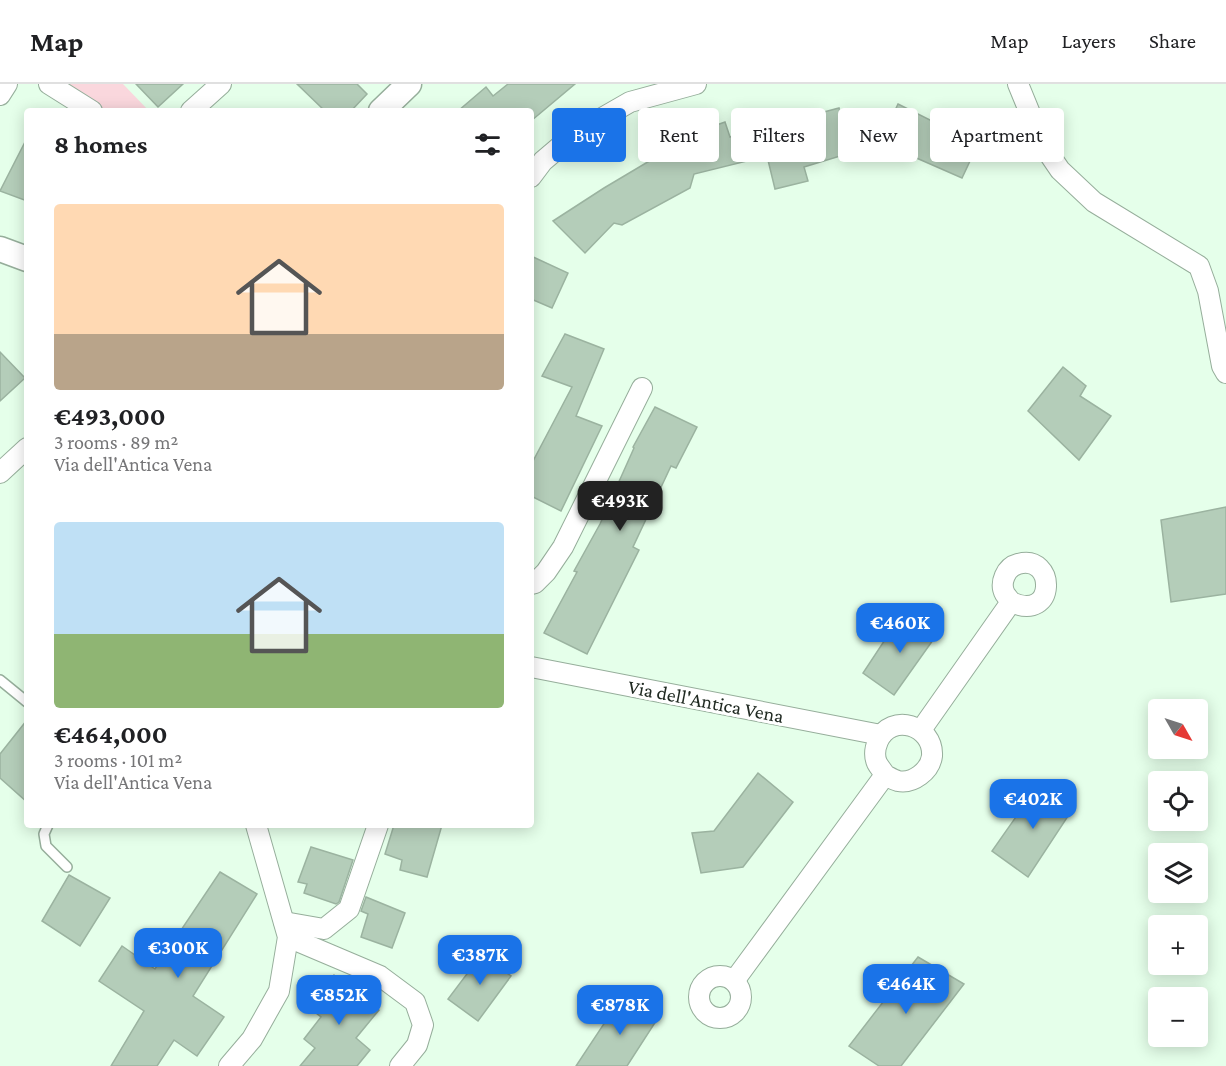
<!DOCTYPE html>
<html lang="en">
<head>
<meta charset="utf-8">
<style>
  :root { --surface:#fff; --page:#f2f2f2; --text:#202124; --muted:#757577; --line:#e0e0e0; --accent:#1a73e8 }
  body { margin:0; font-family:"Crimson Pro",serif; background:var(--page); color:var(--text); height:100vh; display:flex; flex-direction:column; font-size:22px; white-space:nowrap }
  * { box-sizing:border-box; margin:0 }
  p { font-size:20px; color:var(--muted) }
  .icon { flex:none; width:33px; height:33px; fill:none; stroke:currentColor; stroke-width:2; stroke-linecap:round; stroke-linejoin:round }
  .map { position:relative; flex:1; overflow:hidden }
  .side { position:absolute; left:24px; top:24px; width:510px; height:720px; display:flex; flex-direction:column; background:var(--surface); border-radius:6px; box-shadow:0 3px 15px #0003 }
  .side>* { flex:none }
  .banner { position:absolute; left:552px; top:24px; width:570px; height:54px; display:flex; gap:12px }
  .needle { width:39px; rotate:129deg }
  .controls { position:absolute; left:1148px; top:615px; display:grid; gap:12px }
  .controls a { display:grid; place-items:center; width:60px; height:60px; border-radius:6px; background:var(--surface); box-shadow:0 3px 15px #0003; font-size:30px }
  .price { position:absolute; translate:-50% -51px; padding:0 14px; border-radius:12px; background:var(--accent); color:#fff; font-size:20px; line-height:39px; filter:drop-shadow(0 2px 3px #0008) }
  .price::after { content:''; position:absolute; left:50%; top:36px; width:18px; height:14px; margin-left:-9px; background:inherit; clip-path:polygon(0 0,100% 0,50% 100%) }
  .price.active { background:#222; color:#fff }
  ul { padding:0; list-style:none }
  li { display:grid; align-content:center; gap:12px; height:318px; padding:0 30px }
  li span { display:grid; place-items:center; height:186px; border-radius:6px; color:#555 }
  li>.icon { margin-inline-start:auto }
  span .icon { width:108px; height:108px; fill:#fffc; stroke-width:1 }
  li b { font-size:26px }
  h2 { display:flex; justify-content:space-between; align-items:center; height:72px; padding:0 30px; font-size:26px }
  .tag { padding:0 21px; border-radius:6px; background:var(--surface); box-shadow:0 3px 15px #0003; font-size:21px; line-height:54px }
  .tag.active { background:var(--accent); color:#fff }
  header { display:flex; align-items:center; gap:36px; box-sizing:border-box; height:84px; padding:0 30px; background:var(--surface); border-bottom:2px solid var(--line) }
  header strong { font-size:28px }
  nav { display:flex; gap:33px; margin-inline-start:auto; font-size:21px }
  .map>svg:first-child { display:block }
  .green { fill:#fad7dd }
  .building { fill:#b4cdb9; stroke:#9bb3a0; stroke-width:1.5 }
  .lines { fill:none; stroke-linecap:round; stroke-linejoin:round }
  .service-casing { stroke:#96ae9b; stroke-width:12 }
  .minor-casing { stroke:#96ae9b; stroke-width:22 }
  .tertiary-casing { stroke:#96ae9b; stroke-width:27 }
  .service { stroke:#fff; stroke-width:9 }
  .minor { stroke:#fff; stroke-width:20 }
  .tertiary { stroke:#fff; stroke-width:24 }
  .labels { text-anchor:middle; stroke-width:6; stroke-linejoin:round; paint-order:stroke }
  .street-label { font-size:20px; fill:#202a22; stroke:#fff }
</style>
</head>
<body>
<header>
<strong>Map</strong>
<nav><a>Map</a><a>Layers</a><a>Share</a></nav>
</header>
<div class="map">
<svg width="1226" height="982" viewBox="0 0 1226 982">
  <rect width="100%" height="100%" fill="#e5ffea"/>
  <polygon class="green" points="65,0 123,0 149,27 105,27"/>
  <g class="building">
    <polygon points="136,0 183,0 158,23"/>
    <polygon points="297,0 357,0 367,10 351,27 325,27"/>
    <polygon points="508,0 575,0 531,37 531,27 458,27 486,3 493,12"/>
    <polygon points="898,20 978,60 962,94 880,58"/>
    <polygon points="839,24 850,69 804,83 808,97 775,105 767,72 694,90 690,104 622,141 614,139 585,169 553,137 604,104 673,63 674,56 725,38 730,53"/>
    <polygon points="27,54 27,117 0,107"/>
    <polygon points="531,172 568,189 552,224 531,215"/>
    <polygon points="565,250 604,265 576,332 602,342 561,427 531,412 531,381 572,303 542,292"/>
    <polygon points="0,268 25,294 0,317"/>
    <polygon points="1063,283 1086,302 1080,312 1111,332 1079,376 1028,327"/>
    <polygon points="655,323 697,343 676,384 671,382 633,463 639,466 587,570 544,549 577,488 574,487 600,440 634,364 633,363"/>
    <polygon points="1226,423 1226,510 1171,518 1161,436"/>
    <polygon points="902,530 938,549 894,611 863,589"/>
    <polygon points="27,636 27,718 0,694 0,670"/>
    <polygon points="758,689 793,718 743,783 701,789 692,749 714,747"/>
    <polygon points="1039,700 1074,723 1028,793 992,767"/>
    <polygon points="394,741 442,741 427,793 400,786 402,776 385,770"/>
    <polygon points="311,763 353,776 339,818 336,820 304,809 307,800 298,798"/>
    <polygon points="220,788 257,810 193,912 224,933 197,972 174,956 157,982 111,982 144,927 99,897 122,862 155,885"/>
    <polygon points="69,791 110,814 80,862 42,837"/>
    <polygon points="366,813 405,829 392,864 361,853 368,830 361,827"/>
    <polygon points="485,866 500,876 496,881 511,892 478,937 448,915"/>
    <polygon points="918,873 964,900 901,982 879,982 849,962"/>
    <polygon points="334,891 379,926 356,954 370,966 357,982 300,982 315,964 304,955 321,933 308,923"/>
    <polygon points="623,911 658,934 627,982 576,982"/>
  </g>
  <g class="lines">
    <g class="service-casing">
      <g id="service">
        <polyline points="0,596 27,618"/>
        <polyline points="48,741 44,750 46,762 67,783"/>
      </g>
    </g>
    <g class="minor-casing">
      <g id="minor">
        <polyline points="49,0 92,27"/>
        <polyline points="1018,0 1043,61 1060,86 1094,118 1199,182 1208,207 1222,282 1226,289"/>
        <polyline points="0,11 7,0"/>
        <polyline points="191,27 221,0"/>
        <polyline points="531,93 543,77 576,49 630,18 696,0"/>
        <polyline points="0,389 27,364"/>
        <polyline points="531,500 535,499 546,488 563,463 642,304"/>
        <polyline points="531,583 881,651"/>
        <path d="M921,646L1011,518C1057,539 1056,469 1018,480C1006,483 999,499 1005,510C1007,513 1009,515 1011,518"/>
        <polyline points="284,838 324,845 349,825 378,741"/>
        <polyline points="288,853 380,892 415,918 423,941 417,961 400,982"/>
        <circle cx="720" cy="913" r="21"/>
        <path d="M734,897L885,691C883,687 879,683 877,679C874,672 875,664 878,657C891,628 934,641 932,672C930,687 913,700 898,697C894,696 889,693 885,691"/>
        <polyline points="229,982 252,955 279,907 288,853 256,741"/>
      </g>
    </g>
    <g class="tertiary-casing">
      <g id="tertiary">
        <polyline points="381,27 409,0"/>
        <polyline points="0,165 27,175"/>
      </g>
    </g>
    <use href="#service" class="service"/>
    <use href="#minor" class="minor"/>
    <use href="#tertiary" class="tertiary"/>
  </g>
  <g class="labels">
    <g class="street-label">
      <text transform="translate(706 617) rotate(11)" y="7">Via dell'Antica Vena</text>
    </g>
  </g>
</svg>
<div class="controls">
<a><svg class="needle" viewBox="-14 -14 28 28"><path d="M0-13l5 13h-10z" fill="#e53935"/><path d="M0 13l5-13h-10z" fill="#757577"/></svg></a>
<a><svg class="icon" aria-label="locate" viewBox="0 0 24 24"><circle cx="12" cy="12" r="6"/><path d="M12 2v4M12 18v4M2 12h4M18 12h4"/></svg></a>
<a><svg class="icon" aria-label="layers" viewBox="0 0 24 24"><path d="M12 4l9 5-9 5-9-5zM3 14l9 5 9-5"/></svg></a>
<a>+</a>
<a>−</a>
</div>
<b class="price active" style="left:620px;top:448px">€493K</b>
<b class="price" style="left:900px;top:570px">€460K</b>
<b class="price" style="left:1033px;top:746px">€402K</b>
<b class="price" style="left:178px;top:895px">€300K</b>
<b class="price" style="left:480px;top:902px">€387K</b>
<b class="price" style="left:906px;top:931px">€464K</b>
<b class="price" style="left:339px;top:942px">€852K</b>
<b class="price" style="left:620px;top:952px">€878K</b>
<div class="banner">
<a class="tag active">Buy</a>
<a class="tag">Rent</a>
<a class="tag">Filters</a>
<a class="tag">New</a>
<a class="tag">Apartment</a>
</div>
<section class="side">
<h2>8 homes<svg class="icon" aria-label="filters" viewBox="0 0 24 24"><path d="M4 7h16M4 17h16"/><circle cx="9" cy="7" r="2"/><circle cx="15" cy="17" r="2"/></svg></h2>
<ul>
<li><span style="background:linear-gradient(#ffd9b3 70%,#b9a48a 0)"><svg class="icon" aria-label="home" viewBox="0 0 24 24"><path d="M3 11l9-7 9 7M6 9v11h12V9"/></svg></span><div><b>€493,000</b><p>3 rooms · 89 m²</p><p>Via dell'Antica Vena</p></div></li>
<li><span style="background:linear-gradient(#bfe0f5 60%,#8fb573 0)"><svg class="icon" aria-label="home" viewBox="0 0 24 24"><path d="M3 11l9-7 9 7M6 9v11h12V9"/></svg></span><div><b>€464,000</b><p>3 rooms · 101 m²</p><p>Via dell'Antica Vena</p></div></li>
</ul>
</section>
</div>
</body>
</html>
